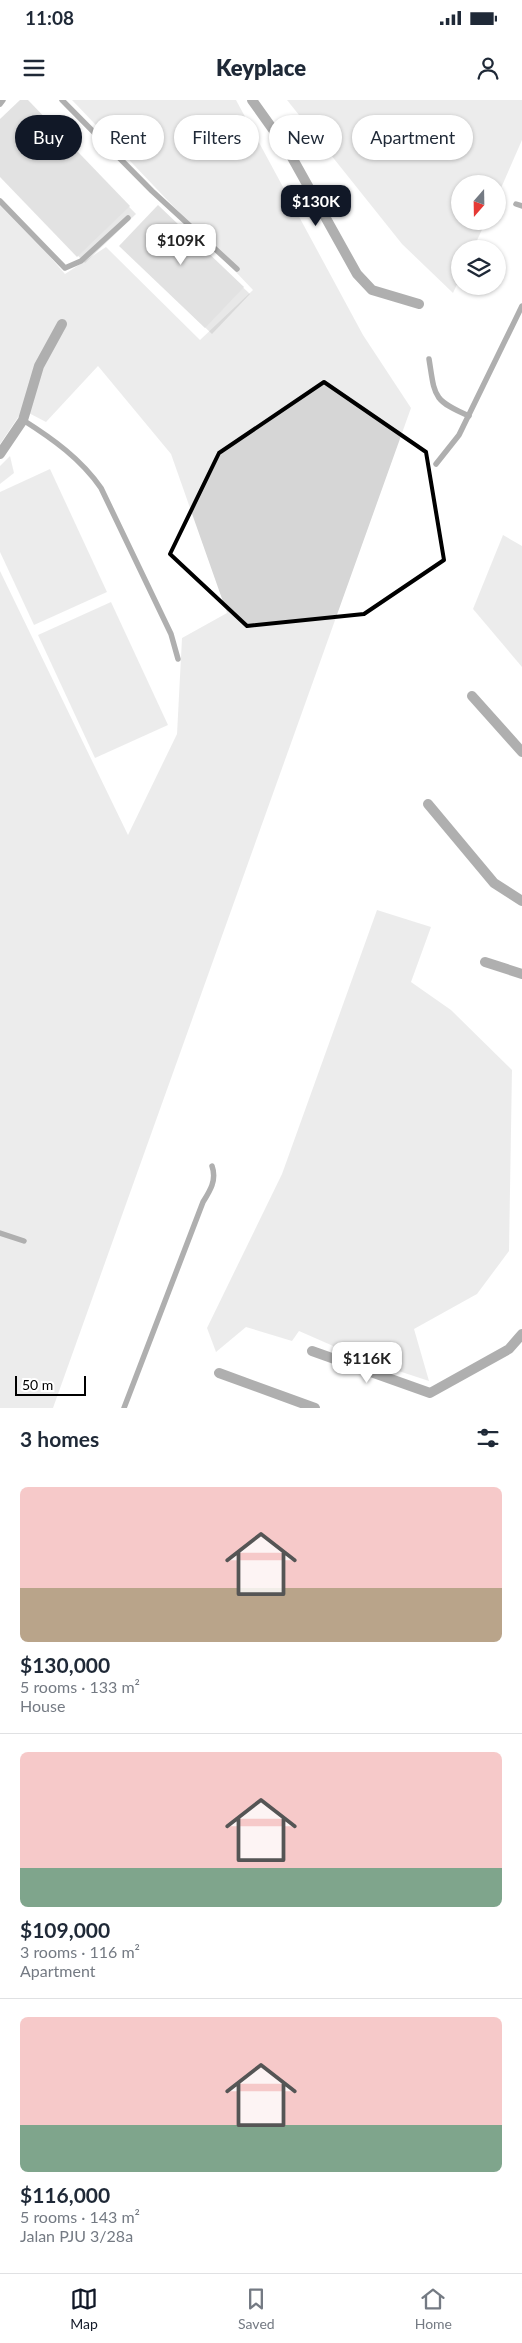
<!DOCTYPE html>
<html lang="en">
<head>
<meta charset="utf-8">
<style>
  :root { --surface:#fff; --page:#f2f2f3; --text:#1f2937; --muted:#747a83; --line:#e0e1e3; --accent:#111827 }
  body { margin:0; font-family:Lato,sans-serif; background:var(--page); color:var(--text); height:100vh; display:flex; flex-direction:column; font-size:19px; white-space:nowrap }
  * { box-sizing:border-box; margin:0 }
  p { font-size:16px; color:var(--muted) }
  .icon { flex:none; width:28px; height:28px; fill:none; stroke:currentColor; stroke-width:2; stroke-linecap:round; stroke-linejoin:round }
  .map { position:relative; height:1308px; overflow:hidden }
  .side { display:flex; flex-direction:column; background:var(--surface); flex:1 }
  .side>* { flex:none }
  .guide { position:absolute; left:15px; top:15px; width:492px; height:45px; display:flex; gap:10px }
  .needle { width:32px; rotate:200deg }
  .controls { position:absolute; left:451px; top:75px; display:grid; gap:10px }
  .controls a { display:grid; place-items:center; width:55px; height:55px; border-radius:50%; background:var(--surface); box-shadow:0 1px 4px #0004; font-size:25px }
  .scale { position:absolute; left:15px; bottom:12px; width:71px; box-sizing:border-box; padding-left:5px; border:2px solid #000; border-top:0; font-size:14px; line-height:18px; white-space:nowrap; color:#000; -webkit-text-stroke:4px #fff; paint-order:stroke }
  .price { position:absolute; translate:-50% -42px; padding:0 11px; border-radius:10px; background:#fff; color:#222; font-size:16px; line-height:32px; filter:drop-shadow(0 1px 2px #0008) }
  .price::after { content:''; position:absolute; left:50%; top:30px; width:15px; height:11px; margin-left:-8px; background:inherit; clip-path:polygon(0 0,100% 0,50% 100%) }
  .price.active { background:var(--accent); color:#fff }
  ul { padding:0; list-style:none }
  li { display:grid; align-content:center; gap:10px; height:265px; padding:0 20px }
  li+li { border-top:1px solid var(--line) }
  li span { display:grid; place-items:center; height:155px; border-radius:8px; color:#555 }
  li>.icon { margin-inline-start:auto }
  span .icon { width:90px; height:90px; fill:#fffc; stroke-width:1 }
  li b { font-size:21px }
  h2 { display:flex; justify-content:space-between; align-items:center; height:60px; padding:0 20px; font-size:21px }
  .tag { padding:0 18px; border-radius:22px; background:var(--surface); box-shadow:0 1px 4px #0004; font-size:18px; line-height:45px }
  .tag.active { background:var(--accent); color:#fff }
  .status { display:flex; justify-content:space-between; align-items:center; height:35px; padding:0 25px; background:var(--surface); direction:ltr }
  .status svg { height:14px; fill:currentColor }
  header { display:flex; justify-content:space-between; align-items:center; height:65px; padding:0 20px; background:var(--surface); font-size:22px; font-weight:800 }
  .tab-bar { display:flex; justify-content:space-around; align-items:center; height:70px; border-top:1px solid var(--line); background:var(--surface); font-size:14px; color:var(--muted) }
  .tab-bar a { display:grid; justify-items:center; gap:2px }
  .tab-bar .active { color:var(--accent) }
  .map>svg:first-child { display:block }
  .green { fill:#d6d6d6 }
  .shadow { fill:#0003 }
  .building { fill:#bfbfbf }
  .lines { fill:none; stroke-linecap:round; stroke-linejoin:round }
  .lane { stroke:#4f4f4f; stroke-width:5.5 }
  .street { stroke:#4f4f4f; stroke-width:10 }
  .marked { fill:none; stroke:#000; stroke-width:4; stroke-linejoin:round }
</style>
</head>
<body>
<div class="status"><b>11:08</b><svg viewBox="0 0 49 12"><path d="M0 12V9h3v3zM5 12V6h3v6zM10 12V3h3v9zM15 12V0h3v12zM26 1h20v11H26zM47 4h2v5h-2z"/></svg></div>
<header><svg class="icon" aria-label="menu" viewBox="0 0 24 24"><path d="M4 6h16M4 12h16M4 18h16"/></svg>Keyplace<svg class="icon" aria-label="person" viewBox="0 0 24 24"><circle cx="12" cy="8" r="4"/><path d="M4 21q1-7 8-7t8 7"/></svg></header>
<div class="map">
<svg width="522" height="1308" viewBox="0 0 522 1308">
  <rect width="100%" height="100%" fill="#fff"/>
  <g class="green">
    <polygon points="72,0 236,0 363,235 411,308 53,1308 0,1308 0,471 128,735 177,634 182,538 227,513 171,354 98,266 46,322 23,310 0,344 0,99 65,174 106,147 200,240 253,190"/>
    <polygon points="287,0 522,0 522,40 498,95 498,84 460,84 460,121 486,121 473,149 460,149 460,178 453,193 402,144"/>
    <polygon points="10,356 14,373 0,384 0,366"/>
    <polygon points="50,369 107,492 34,525 0,452 0,392"/>
    <polygon points="503,435 522,446 522,567 473,509"/>
    <polygon points="111,502 168,625 95,658 38,535"/>
    <polygon points="377,810 431,827 411,882 451,910 512,970 509,1151 477,1194 414,1229 429,1281 365,1260 299,1231 292,1241 246,1227 216,1252 207,1228 282,1074"/>
  </g>
  <g class="shadow">
    <polygon points="22,0 26,0 31,5 136,114 85,163 0,75 0,21"/>
    <polygon points="158,107 250,194 212,234 120,146"/>
  </g>
  <g class="building">
    <polygon points="20,0 28,0 130,106 77,157 0,77 0,19"/>
    <polygon points="158,105 244,187 205,228 119,146"/>
  </g>
  <g class="lines">
    <g class="lane">
      <polyline points="62,0 152,91 237,169"/>
      <polyline points="0,4 3,0"/>
      <polyline points="0,101 65,168 81,161 128,118"/>
      <polyline points="516,104 522,106"/>
      <path d="M429,259C435,296 432,300 469,316"/>
      <path d="M23,320C53,339 81,359 101,388L171,534L178,559"/>
      <polyline points="436,364 459,335 522,206"/>
      <polyline points="0,1133 24,1141"/>
      <path d="M124,1308L203,1102C210,1091 217,1080 212,1066"/>
    </g>
    <g class="street">
      <polyline points="252,0 289,52 357,174 372,190 419,204"/>
      <polyline points="0,354 23,320 39,266 62,224"/>
      <polyline points="472,596 522,652"/>
      <polyline points="428,704 494,783 522,801"/>
      <polyline points="485,862 522,874"/>
      <polyline points="312,1251 430,1293 509,1249 522,1234"/>
      <polyline points="219,1273 315,1308"/>
    </g>
  </g>
  <path d="M0 0H522V1308H0ZM324,282L426,352L444,460L364,514L247,526L170,454L219,353Z" fill="#fff" fill-opacity=".55" fill-rule="evenodd"/>
  <path class="marked" d="M324,282L426,352L444,460L364,514L247,526L170,454L219,353Z"/>
</svg>
<div class="controls">
<a><svg class="needle" viewBox="-14 -14 28 28"><path d="M0-13l5 13h-10z" fill="#e53935"/><path d="M0 13l5-13h-10z" fill="#747a83"/></svg></a>
<a><svg class="icon" aria-label="layers" viewBox="0 0 24 24"><path d="M12 4l9 5-9 5-9-5zM3 14l9 5 9-5"/></svg></a>
</div>
<div class="scale">50 m</div>
<b class="price active" style="left:316px;top:127px">$130K</b>
<b class="price" style="left:181px;top:166px">$109K</b>
<b class="price" style="left:367px;top:1284px">$116K</b>
<div class="guide">
<a class="tag active">Buy</a>
<a class="tag">Rent</a>
<a class="tag">Filters</a>
<a class="tag">New</a>
<a class="tag">Apartment</a>
</div>
</div>
<section class="side">
<h2>3 homes<svg class="icon" aria-label="filters" viewBox="0 0 24 24"><path d="M4 7h16M4 17h16"/><circle cx="9" cy="7" r="2"/><circle cx="15" cy="17" r="2"/></svg></h2>
<ul>
<li><span style="background:linear-gradient(#f6c9c9 65%,#b9a48a 0)"><svg class="icon" aria-label="home" viewBox="0 0 24 24"><path d="M3 11l9-7 9 7M6 9v11h12V9"/></svg></span><div><b>$130,000</b><p>5 rooms · 133 m²</p><p>House</p></div></li>
<li><span style="background:linear-gradient(#f6c9c9 75%,#7fa58c 0)"><svg class="icon" aria-label="home" viewBox="0 0 24 24"><path d="M3 11l9-7 9 7M6 9v11h12V9"/></svg></span><div><b>$109,000</b><p>3 rooms · 116 m²</p><p>Apartment</p></div></li>
<li><span style="background:linear-gradient(#f6c9c9 70%,#7fa58c 0)"><svg class="icon" aria-label="home" viewBox="0 0 24 24"><path d="M3 11l9-7 9 7M6 9v11h12V9"/></svg></span><div><b>$116,000</b><p>5 rooms · 143 m²</p><p>Jalan PJU 3/28a</p></div></li>
</ul>
</section>
<nav class="tab-bar">
<a class="active"><svg class="icon" aria-label="map" viewBox="0 0 24 24"><path d="M3 6l6-2 6 2 6-2v14l-6 2-6-2-6 2zM9 4v14M15 6v14"/></svg>Map</a>
<a><svg class="icon" aria-label="saved" viewBox="0 0 24 24"><path d="M7 4h10v16l-5-4-5 4z"/></svg>Saved</a>
<a><svg class="icon" aria-label="home" viewBox="0 0 24 24"><path d="M3 11l9-7 9 7M6 9v11h12V9"/></svg>Home</a>
</nav>
</body>
</html>
